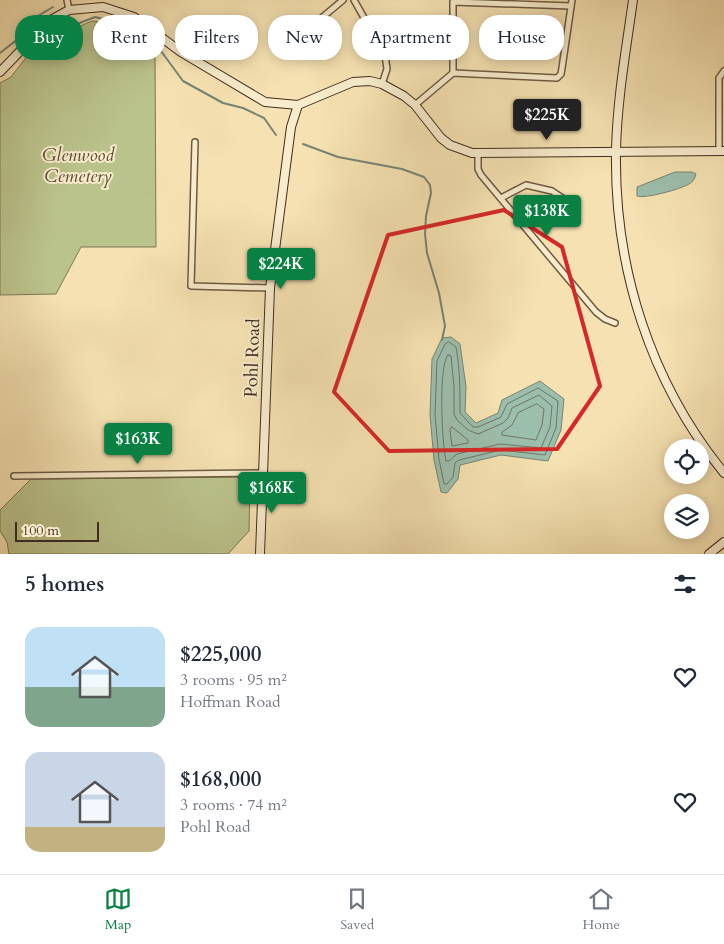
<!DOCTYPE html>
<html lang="en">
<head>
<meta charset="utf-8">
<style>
  :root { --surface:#fff; --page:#f2f2f3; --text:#1f2937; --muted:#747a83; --line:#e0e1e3; --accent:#0b8043 }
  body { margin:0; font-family:Cardo,serif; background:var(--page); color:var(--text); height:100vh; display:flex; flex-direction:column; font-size:19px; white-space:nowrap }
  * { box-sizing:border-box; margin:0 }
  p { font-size:16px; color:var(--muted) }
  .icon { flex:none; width:28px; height:28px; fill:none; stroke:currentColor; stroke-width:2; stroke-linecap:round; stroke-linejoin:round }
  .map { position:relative; height:554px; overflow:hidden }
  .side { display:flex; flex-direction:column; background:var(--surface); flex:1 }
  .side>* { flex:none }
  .hud { position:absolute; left:15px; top:15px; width:695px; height:45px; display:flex; gap:10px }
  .controls { position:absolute; left:664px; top:439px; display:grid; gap:10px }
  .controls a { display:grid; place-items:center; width:45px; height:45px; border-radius:50%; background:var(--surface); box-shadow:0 2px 12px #0003; font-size:25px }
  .scale { position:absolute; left:15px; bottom:12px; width:84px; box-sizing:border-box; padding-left:5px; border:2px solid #402d20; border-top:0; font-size:14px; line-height:18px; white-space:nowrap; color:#402d20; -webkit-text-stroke:4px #f8eccc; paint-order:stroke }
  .price { position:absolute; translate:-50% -42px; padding:0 11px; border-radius:5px; background:var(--accent); color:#fff; font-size:16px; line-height:32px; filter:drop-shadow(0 1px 2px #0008) }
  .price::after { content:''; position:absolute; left:50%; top:30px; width:15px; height:11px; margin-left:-8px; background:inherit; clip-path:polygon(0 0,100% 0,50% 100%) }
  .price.on { background:#222; color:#fff }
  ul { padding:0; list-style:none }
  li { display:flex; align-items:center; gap:15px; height:125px; padding:0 25px }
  li span { display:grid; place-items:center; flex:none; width:140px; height:100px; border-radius:15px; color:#555 }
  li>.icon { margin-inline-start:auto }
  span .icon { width:60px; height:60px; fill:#fffc; stroke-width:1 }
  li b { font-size:21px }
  h2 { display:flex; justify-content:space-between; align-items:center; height:60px; padding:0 25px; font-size:21px }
  .chip { padding:0 18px; border-radius:20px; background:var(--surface); box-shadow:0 2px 12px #0003; font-size:18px; line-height:45px }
  .chip.on { background:var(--accent); color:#fff }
  .dock { display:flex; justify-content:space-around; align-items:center; height:70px; border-top:1px solid var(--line); background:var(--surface); font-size:14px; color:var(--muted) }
  .dock a { display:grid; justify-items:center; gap:2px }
  .dock .on { color:var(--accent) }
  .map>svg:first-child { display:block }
  .green { fill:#bbc38c; stroke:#7e7856 }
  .water { fill:#9cbeac; stroke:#778474 }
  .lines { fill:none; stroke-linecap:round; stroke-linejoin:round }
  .shore { stroke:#6e7666; stroke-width:1 }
  .stream { stroke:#778474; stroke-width:2 }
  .street-casing { stroke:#6d5a44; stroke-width:8 }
  .secondary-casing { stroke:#402d20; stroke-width:10 }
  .street { stroke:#f8eccc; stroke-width:5 }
  .secondary { stroke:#f8eccc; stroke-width:8 }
  .marked { fill:none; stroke:#d62828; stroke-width:4; stroke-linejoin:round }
  .labels { text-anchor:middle; stroke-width:4; stroke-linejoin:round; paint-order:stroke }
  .park-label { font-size:18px; font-style:italic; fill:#594b36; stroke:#f8eccc }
  .street-label { font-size:18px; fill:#402d20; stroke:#f8eccc }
</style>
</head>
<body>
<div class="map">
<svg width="724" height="554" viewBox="0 0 724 554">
  <rect width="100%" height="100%" fill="#f5e1b1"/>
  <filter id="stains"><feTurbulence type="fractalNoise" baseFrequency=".004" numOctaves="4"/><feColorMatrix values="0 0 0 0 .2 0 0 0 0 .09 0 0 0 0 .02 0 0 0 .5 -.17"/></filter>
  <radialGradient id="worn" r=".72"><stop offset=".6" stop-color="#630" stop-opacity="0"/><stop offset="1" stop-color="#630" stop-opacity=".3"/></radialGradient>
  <g class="green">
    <path d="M92,21C126,25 130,27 155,51L156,247H81L56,294L0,295V83L11,77L28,55L47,35L76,28Z"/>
    <polygon points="250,477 249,531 228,554 9,554 7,542 0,531 0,510 31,479"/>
  </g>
  <g class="water">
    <path d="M675,172H692L696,174C695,178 693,182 689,184C681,189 645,199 637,196V187Z"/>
    <polygon points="451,337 460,344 466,387 465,412 476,423 498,413 502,400 540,381 564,399 561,430 548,461 501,455 460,465 458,479 447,493 441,492 434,460 430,415 432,359 442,338"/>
  </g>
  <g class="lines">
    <g class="shore">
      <path d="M449,342L456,347C460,369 460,391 460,413L473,427H478L501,417L507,404L538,388L558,401L556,428L545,455L501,450L459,460L455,463L453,477L447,484H444L439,459L435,415L437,361L445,344Z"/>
      <path d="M448,355L451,356L454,387V414L457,420L468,430L478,434L503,423L508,418L512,408L539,395L552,406L550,427L541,448L500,444L457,454L449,461H446C442,444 438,366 448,355Z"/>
      <polygon points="537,404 544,409 542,425 536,440 502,435 502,432 512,425 518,413"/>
      <polygon points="452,427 468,440 468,443 452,446 450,430"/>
    </g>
    <g class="stream">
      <polyline points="67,19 77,24 95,17 125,24 138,31 161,51 183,81 223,103 243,108 264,118 276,135"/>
      <polyline points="0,53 23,35 36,17 53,7"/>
      <polyline points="303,144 338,157 402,169 424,177 430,185 431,193 426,216 425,234 427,253 439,293 445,326 442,340"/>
    </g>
    <g class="street-casing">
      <g id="street">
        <polyline points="67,0 69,10"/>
        <polyline points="354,0 385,55 387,69 382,84"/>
        <polyline points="300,36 343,0"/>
        <polyline points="453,73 453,2 571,6"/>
        <polyline points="415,105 453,73 557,78 561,74 562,68 572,0"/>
        <polyline points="195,142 191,286 270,288"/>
        <polyline points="719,151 719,78 724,71"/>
        <polyline points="478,153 478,169 481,175 596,312 605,319 615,323"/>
        <polyline points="501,198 526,185 552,191 564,199"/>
        <polyline points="14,476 263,473"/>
      </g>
    </g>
    <g class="secondary-casing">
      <g id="secondary">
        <path d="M633,0C626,50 617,101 616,151C614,268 650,382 724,473"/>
        <polyline points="0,72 49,21 69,10 103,7 134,17 181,52 265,102 298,105 353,82 370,81 382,84 404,96 415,105 441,138 450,145 472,153 724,151"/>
        <polyline points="260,554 270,288 291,127 298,105"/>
        <polyline points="709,554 724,542"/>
      </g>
    </g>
    <use href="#street" class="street"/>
    <use href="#secondary" class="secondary"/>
  </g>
  <path class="marked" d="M504,210L562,247L600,386L557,449L389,451L334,392L388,235Z"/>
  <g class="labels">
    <g class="park-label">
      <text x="78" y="161">Glenwood<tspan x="78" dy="21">Cemetery</tspan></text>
    </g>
    <g class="street-label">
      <text transform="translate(252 358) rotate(-88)" y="6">Pohl Road</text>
    </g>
  </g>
  <rect width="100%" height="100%" filter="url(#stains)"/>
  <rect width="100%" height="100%" fill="url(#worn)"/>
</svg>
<div class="controls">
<a><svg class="icon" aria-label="locate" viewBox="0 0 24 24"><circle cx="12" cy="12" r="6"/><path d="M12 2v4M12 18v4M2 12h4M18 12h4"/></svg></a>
<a><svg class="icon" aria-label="layers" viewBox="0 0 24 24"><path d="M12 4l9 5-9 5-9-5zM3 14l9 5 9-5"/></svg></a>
</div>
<div class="scale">100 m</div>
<b class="price on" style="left:547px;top:141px">$225K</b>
<b class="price" style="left:547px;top:237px">$138K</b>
<b class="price" style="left:281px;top:290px">$224K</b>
<b class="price" style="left:138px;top:465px">$163K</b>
<b class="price" style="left:272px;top:514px">$168K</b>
<div class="hud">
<a class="chip on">Buy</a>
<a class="chip">Rent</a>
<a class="chip">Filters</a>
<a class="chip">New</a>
<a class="chip">Apartment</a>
<a class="chip">House</a>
</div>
</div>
<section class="side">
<h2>5 homes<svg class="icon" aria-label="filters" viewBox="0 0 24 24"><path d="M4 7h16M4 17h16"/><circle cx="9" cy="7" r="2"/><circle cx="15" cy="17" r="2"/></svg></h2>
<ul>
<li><span style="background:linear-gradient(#bfe0f5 60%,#7fa58c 0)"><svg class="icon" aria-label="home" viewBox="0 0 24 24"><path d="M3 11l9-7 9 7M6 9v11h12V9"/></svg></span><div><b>$225,000</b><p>3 rooms · 95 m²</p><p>Hoffman Road</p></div><svg class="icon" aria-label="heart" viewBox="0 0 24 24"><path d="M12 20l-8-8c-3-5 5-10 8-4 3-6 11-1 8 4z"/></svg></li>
<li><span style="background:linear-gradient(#c9d6e8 75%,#c2b280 0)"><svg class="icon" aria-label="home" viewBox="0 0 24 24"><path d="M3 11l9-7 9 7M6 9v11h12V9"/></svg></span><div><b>$168,000</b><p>3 rooms · 74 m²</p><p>Pohl Road</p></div><svg class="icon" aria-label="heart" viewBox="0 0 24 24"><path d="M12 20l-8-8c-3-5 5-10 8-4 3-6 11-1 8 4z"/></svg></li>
</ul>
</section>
<nav class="dock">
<a class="on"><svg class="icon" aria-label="map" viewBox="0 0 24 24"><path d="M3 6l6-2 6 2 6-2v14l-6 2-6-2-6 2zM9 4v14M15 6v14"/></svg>Map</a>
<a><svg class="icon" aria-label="saved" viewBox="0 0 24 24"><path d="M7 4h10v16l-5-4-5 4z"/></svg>Saved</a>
<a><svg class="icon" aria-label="home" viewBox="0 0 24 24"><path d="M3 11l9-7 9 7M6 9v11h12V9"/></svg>Home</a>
</nav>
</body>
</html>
